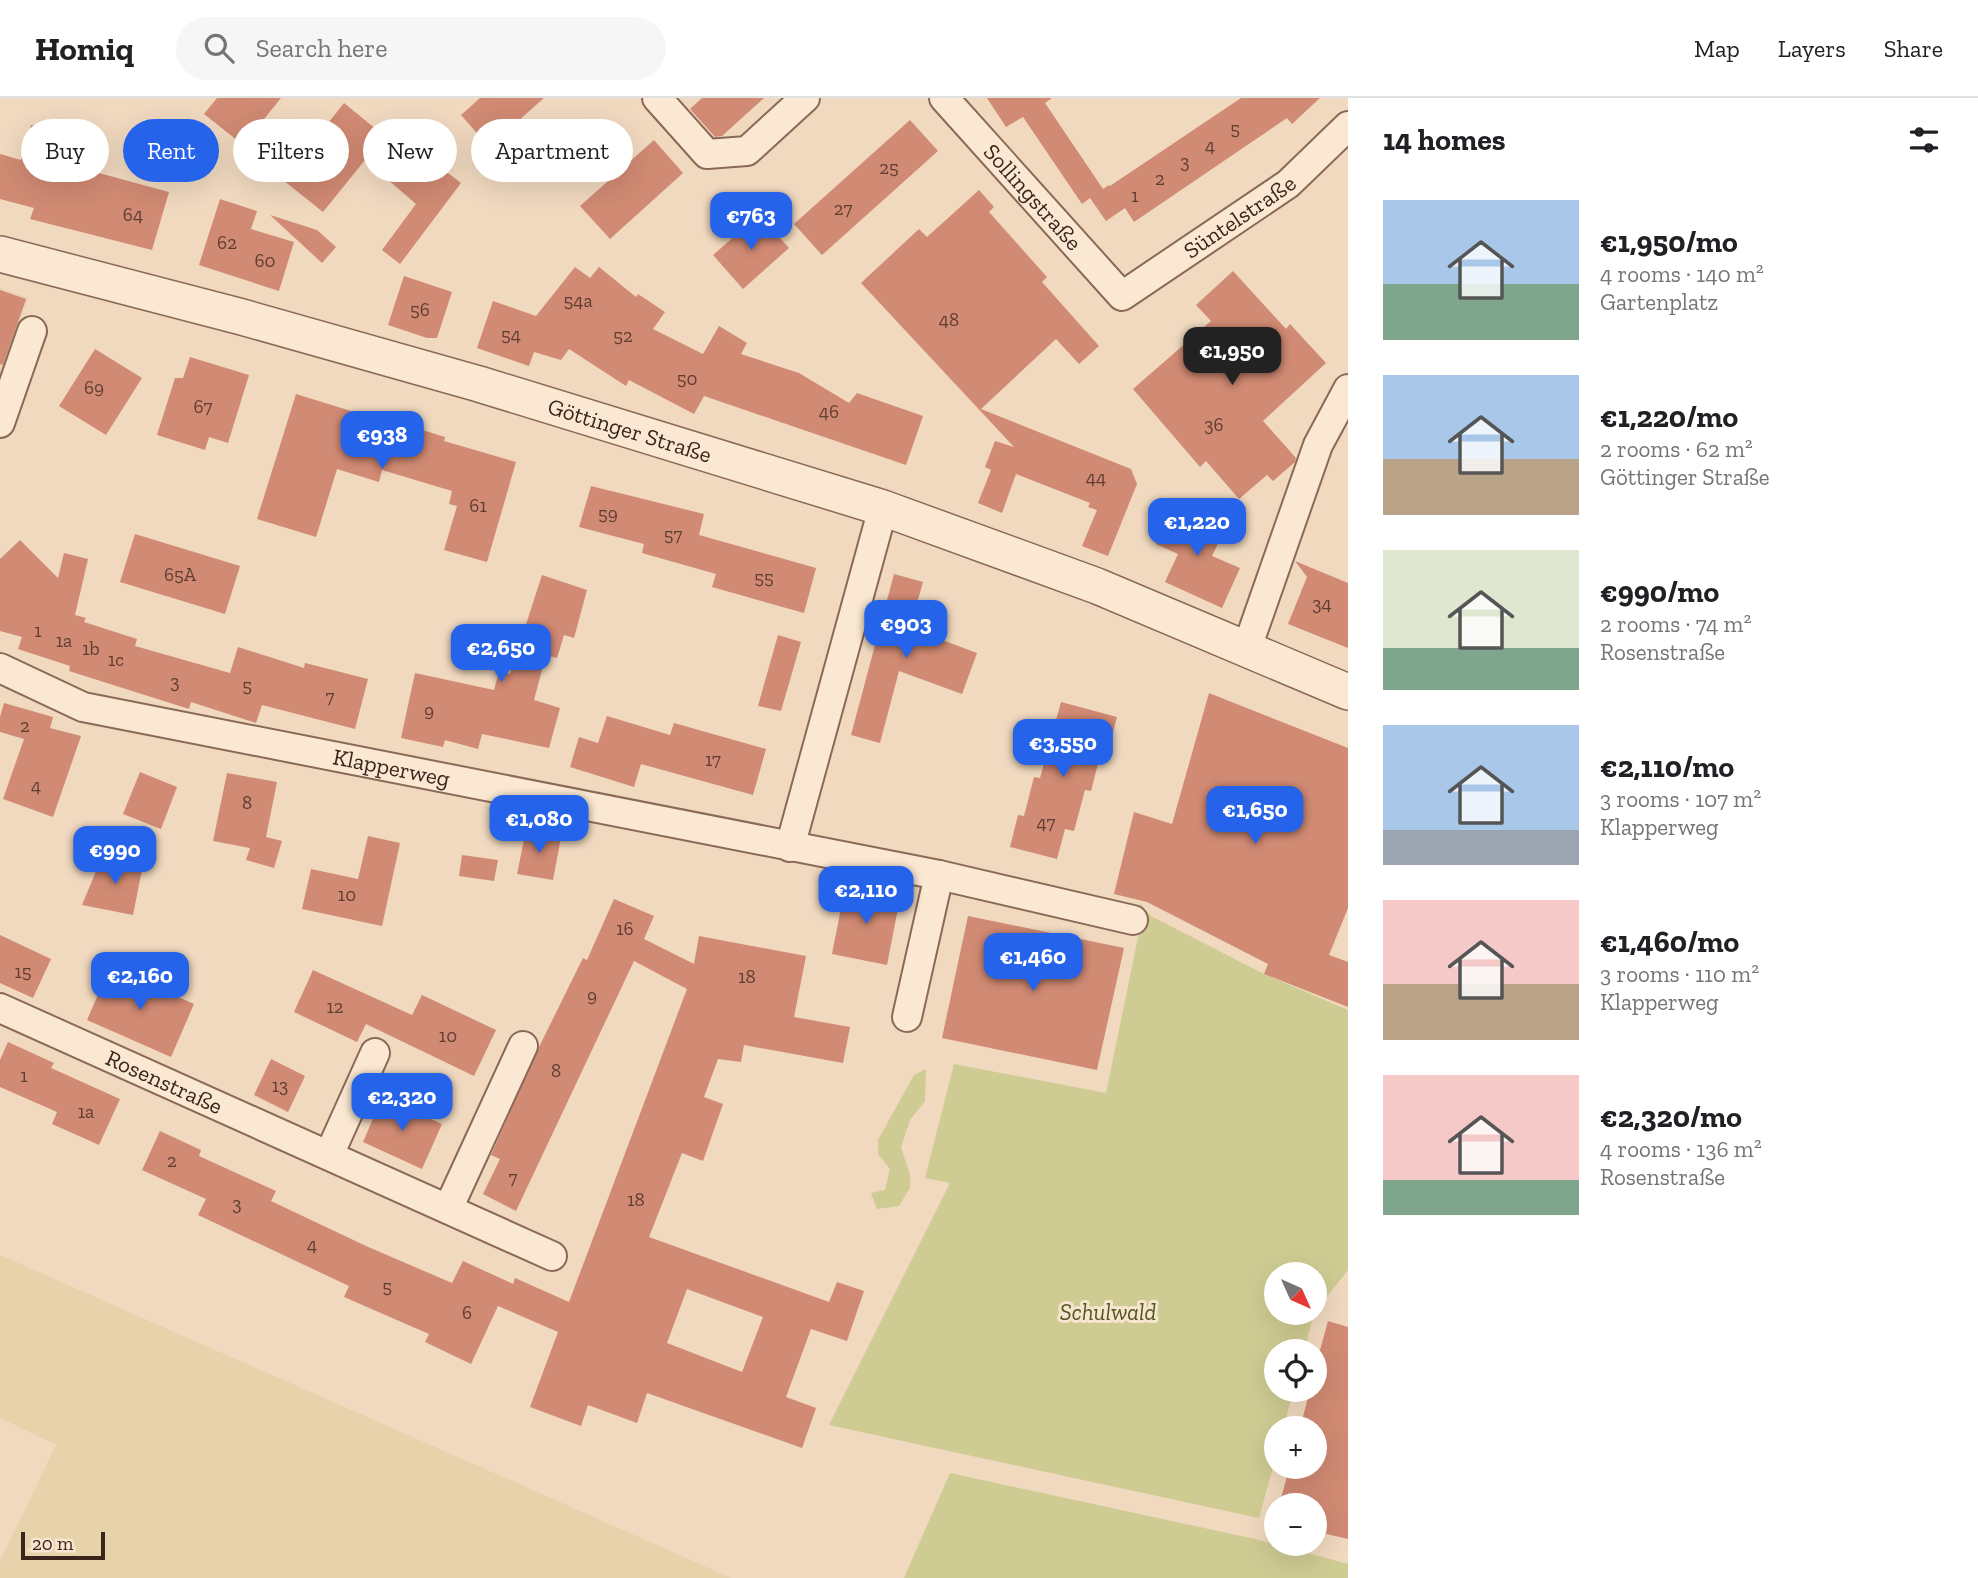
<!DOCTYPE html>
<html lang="en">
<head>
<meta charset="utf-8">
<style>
  :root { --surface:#fff; --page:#f6f6f6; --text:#202124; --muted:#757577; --line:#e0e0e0; --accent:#2563eb }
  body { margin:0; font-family:"Zilla Slab",serif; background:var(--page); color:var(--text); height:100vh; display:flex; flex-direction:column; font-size:26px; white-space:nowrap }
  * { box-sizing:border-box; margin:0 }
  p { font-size:23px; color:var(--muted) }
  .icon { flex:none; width:38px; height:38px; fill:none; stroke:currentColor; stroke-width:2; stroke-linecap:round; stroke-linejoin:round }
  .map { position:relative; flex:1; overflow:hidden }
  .panel { display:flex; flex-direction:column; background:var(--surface); width:630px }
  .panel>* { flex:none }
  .banner { position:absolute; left:21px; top:21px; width:665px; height:63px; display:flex; gap:14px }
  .needle { width:46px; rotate:135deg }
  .controls { position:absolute; left:1264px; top:1164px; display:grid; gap:14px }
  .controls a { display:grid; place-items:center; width:63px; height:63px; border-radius:50%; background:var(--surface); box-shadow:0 7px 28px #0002; font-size:35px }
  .scale { position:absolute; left:21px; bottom:18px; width:84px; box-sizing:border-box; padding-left:7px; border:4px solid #39251c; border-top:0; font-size:19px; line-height:24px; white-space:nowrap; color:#39251c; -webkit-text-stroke:5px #f7e5cf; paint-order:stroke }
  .price { position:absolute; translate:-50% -60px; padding:0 16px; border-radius:14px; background:var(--accent); color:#fff; font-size:23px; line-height:46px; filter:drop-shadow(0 2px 4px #0008) }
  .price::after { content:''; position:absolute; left:50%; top:42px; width:21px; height:16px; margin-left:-10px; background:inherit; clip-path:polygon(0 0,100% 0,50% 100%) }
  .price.on { background:#222; color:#fff }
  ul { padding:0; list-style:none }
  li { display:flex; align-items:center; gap:21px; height:175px; padding:0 35px }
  li span { display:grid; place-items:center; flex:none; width:196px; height:140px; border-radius:0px; color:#555 }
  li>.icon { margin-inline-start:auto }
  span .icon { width:84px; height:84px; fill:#fffc; stroke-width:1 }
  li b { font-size:30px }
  h2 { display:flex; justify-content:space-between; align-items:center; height:84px; padding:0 35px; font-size:30px }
  .pill { padding:0 24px; border-radius:32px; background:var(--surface); box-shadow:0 7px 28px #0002; font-size:24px; line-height:63px }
  .pill.on { background:var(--accent); color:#fff }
  header { display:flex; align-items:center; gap:42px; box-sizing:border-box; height:98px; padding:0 35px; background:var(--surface); border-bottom:2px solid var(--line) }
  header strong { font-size:33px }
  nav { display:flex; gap:38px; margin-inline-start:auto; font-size:24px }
  .search { width:490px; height:63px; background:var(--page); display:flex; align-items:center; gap:18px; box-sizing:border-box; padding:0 24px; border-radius:38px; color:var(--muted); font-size:26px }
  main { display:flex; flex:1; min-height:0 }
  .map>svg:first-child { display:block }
  .farmland { fill:#e6d3ac }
  .green { fill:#cfcc93; fill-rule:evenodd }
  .building { fill:#d18a73; fill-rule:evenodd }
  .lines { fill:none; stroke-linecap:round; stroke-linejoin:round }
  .minor-casing { stroke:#8a6956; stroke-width:32 }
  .tertiary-casing { stroke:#8a6956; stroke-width:38 }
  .minor { stroke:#fbe8d3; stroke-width:28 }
  .tertiary { stroke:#fbe8d3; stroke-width:35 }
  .labels { text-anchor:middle; stroke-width:6; stroke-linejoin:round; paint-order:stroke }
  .number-label { font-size:19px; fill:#5f3e32 }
  .street-label { font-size:23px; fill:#39251c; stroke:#f7e5cf }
  .park-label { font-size:23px; font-style:italic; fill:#525721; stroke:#f7e5cf }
</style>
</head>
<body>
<header>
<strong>Homiq</strong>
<div class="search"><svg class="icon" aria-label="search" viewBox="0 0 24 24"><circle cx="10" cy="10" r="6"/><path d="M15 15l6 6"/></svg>Search here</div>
<nav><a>Map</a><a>Layers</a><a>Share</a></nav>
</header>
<main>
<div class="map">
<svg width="1348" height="1480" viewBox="0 0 1348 1480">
  <rect width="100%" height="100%" fill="#f0d9bf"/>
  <g class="farmland">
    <polygon points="0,190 28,200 0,283"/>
    <polygon points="0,1157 501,1378 731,1480 0,1480 0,1463 56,1347 0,1320"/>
  </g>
  <g class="green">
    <path d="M1140,805L1151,818L1264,876L1348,912V1172L1314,1215L1304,1253H1276V1292H1294L1283,1330H1276V1358L1259,1420L829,1327L950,1085L925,1080L954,966L1106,995L1141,825ZM1276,1176H1314V1214H1276Z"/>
    <polygon points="926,971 925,1003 910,1022 901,1049 910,1077 910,1090 899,1108 877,1111 871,1095 885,1092 890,1071 878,1056 878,1042 914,977"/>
    <polygon points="950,1375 1255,1441 1348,1466 1348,1480 904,1480"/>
  </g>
  <g class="building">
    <polygon points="217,0 281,0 243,47 204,16"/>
    <polygon points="480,0 544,0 489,49 461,17"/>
    <polygon points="702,0 764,0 722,38 715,39 690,11"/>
    <polygon points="987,0 1052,0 1045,5 1103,91 1109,87 1110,88 1241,0 1320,0 1292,26 1287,20 1134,124 1125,110 1106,123 1090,100 1082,106 1023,19 1006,29"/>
    <polygon points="344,5 398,49 416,29 434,44 423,56 461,85 400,166 382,152 416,106 365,62 323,114 283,82"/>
    <polygon points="910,22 938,53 822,157 794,126"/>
    <polygon points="31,27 92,44 84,71 169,94 152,152 30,121 34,110 0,101 0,56 21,62"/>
    <polygon points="171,35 196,43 188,68 163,60"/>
    <polygon points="654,42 683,75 610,141 580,108"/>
    <polygon points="979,92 994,109 989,114 1047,179 1042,184 1099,248 1079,266 1056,241 981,311 1131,371 1137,386 1108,458 1082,448 1097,412 1088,409 1090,405 1016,376 1002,415 978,405 991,372 985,369 995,343 1014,349 861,185 919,131 927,139"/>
    <polygon points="220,101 257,113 251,131 294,144 279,193 199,167"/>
    <polygon points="270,117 317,132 336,149 322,165"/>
    <polygon points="759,117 789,150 743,191 713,157"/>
    <polygon points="575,169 590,180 599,169 636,199 638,196 665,214 653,231 703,256 719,228 747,245 741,256 799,275 849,305 857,295 923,318 906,367 704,298 694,316 629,282 626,288 569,251 561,262 534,254 529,268 477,250 493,203 536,218"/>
    <polygon points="1233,173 1286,231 1290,226 1326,265 1263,323 1296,360 1295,364 1273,383 1267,377 1239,401 1206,363 1200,369 1133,291 1211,223 1196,207"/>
    <polygon points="404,178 452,194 437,240 427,240 388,227"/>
    <polygon points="0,192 26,201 3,267 0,266"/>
    <polygon points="95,251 142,280 106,337 59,308"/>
    <polygon points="190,259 249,277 228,345 209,339 205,352 157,337 175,280 183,280"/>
    <polygon points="296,296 393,326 394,323 445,339 444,343 516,364 487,464 444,452 457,408 449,406 452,393 382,372 379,384 337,371 316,439 257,421"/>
    <polygon points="591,388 704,416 699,437 816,470 804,515 712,489 716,476 642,455 644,446 579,429"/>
    <polygon points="1172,410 1224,433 1212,458 1240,470 1222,510 1165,484 1178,456 1156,446"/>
    <polygon points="135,436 240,468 225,516 120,484"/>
    <polygon points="20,442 58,480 64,455 88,461 75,517 86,520 84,524 137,541 135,548 230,575 238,549 304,570 305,565 368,581 355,631 262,607 256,625 191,604 189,611 69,573 70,568 18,551 22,539 0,533 0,461"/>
    <polygon points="1295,463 1348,485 1348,550 1288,526 1307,479"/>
    <polygon points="894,476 923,484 910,530 977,555 962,596 899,573 880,645 851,637"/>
    <polygon points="542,477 587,492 574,540 564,537 557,560 546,557 534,602 560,610 549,650 482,636 478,651 445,642 443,649 401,640 415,575 494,592 499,573 510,576"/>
    <polygon points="778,537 801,544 781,613 758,608"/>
    <polygon points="1209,595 1348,650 1348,810 1329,857 1348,864 1348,909 1264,876 1268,866 1147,804 1114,796 1134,714 1172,726"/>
    <polygon points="1061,604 1117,619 1107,656 1101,654 1091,693 1085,692 1074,733 1065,731 1057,761 1010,749 1018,717 1024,718 1034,679 1040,680"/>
    <polygon points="4,605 53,619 50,630 81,638 53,719 3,701 24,641 0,634 0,619"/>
    <polygon points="607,618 670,637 674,625 766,651 753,697 641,666 634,689 570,669 579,639 598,645"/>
    <polygon points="140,674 177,689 161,731 123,716"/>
    <polygon points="227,675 277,684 266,739 282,743 274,770 246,762 250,750 213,743"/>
    <polygon points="526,732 561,739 553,782 517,776"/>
    <polygon points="368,738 400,745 382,828 302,811 311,771 358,781"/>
    <polygon points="462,757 498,762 494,783 459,778"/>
    <polygon points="102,759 143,767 133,817 82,807"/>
    <polygon points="845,790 900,800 887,867 832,856"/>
    <path d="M614,801L654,818L644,841L694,866L699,838L806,858L794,919L850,929L843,965L744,947L741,964L718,961L704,999L723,1006L703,1063L682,1055L649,1139L829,1204L837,1184L864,1193L847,1243L811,1231L786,1299L816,1310L802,1350L647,1295L637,1325L588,1307L581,1328L530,1309L558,1234L498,1208L471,1266L425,1244L429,1236L344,1199L349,1188L198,1117L206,1101L142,1072L160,1033L201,1052L199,1058L276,1093L271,1103L366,1148L452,1185L463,1163L513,1186L515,1180L569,1204L687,891L634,863L516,1113L483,1096L500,1061L491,1057L539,949L583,860L587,862ZM687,1191L763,1219L742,1274L667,1245Z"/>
    <polygon points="968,818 1124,850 1097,972 942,940"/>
    <polygon points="0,837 51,861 33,900 0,885"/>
    <polygon points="110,869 194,906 171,959 87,922"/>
    <polygon points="313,872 412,917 422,897 496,932 474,978 366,926 357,944 294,914"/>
    <polygon points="8,944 54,965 51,970 120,1001 99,1047 52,1026 57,1014 0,989 0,962"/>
    <polygon points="271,961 305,978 288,1014 254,997"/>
    <polygon points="382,1000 442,1026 422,1071 363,1044"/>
    <polygon points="1328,1223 1348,1229 1348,1441 1314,1433 1314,1407 1279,1407 1290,1368 1314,1368 1314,1330 1300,1330 1310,1292 1314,1292 1314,1274"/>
  </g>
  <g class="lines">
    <g class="minor-casing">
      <g id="minor">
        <polyline points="657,0 707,56 747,53 805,0"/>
        <path id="s1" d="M944,0L1122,198L1288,86L1348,28"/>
        <polyline points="0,325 32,233"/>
        <polyline points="1247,550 1318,347 1348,291"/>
        <path id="s2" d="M0,570L83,609L939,777L1133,822"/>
        <polyline points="790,749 883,410"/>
        <path id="s3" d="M0,910L552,1158"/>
        <polyline points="907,919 939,777"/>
        <polyline points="329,1057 375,955"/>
        <polyline points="448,1111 523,948"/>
      </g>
    </g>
    <g class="tertiary-casing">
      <g id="tertiary">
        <path id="s4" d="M0,156L242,219L479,286L883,410L1097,488L1348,594"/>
      </g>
    </g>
    <use href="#minor" class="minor"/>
    <use href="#tertiary" class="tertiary"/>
  </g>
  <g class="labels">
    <g class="number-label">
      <text x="1235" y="37">5</text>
      <text x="1210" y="54">4</text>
      <text x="1185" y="70">3</text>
      <text x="889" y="76">25</text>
      <text x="1160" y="87">2</text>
      <text x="1135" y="104">1</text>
      <text x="843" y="117">27</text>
      <text x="133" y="123">64</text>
      <text x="227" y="151">62</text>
      <text x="265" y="169">60</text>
      <text x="578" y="209">54a</text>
      <text x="420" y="218">56</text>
      <text x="949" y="228">48</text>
      <text x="511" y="243">54</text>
      <text x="623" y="244">52</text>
      <text x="687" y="287">50</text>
      <text x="94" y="296">69</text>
      <text x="203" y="315">67</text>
      <text x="829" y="320">46</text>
      <text x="1214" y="333">36</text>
      <text x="1096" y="386">44</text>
      <text x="478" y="414">61</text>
      <text x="608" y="422">59</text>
      <text x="673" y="443">57</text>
      <text x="180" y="483">65A</text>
      <text x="764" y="486">55</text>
      <text x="1322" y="512">34</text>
      <text x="38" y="539">1</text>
      <text x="64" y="549">1a</text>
      <text x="91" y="557">1b</text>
      <text x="116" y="568">1c</text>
      <text x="175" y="590">3</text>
      <text x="247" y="594">5</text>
      <text x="330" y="605">7</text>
      <text x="429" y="619">9</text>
      <text x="25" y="634">2</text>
      <text x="713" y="668">17</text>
      <text x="36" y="694">4</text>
      <text x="247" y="711">8</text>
      <text x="1046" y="731">47</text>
      <text x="347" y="803">10</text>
      <text x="625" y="837">16</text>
      <text x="23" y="880">15</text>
      <text x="747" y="885">18</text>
      <text x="592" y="904">9</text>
      <text x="335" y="915">12</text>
      <text x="448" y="944">10</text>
      <text x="556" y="979">8</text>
      <text x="24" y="984">1</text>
      <text x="280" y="994">13</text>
      <text x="86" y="1020">1a</text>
      <text x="172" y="1069">2</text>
      <text x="513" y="1086">7</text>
      <text x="636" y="1108">18</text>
      <text x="237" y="1112">3</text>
      <text x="312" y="1153">4</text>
      <text x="387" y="1195">5</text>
      <text x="467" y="1221">6</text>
    </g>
    <g class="street-label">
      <text dy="8" stroke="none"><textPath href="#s1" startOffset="133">Sollingstraße</textPath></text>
      <text dy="8" stroke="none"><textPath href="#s1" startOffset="408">Süntelstraße</textPath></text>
      <text dy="8" stroke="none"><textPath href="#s4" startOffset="654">Göttinger Straße</textPath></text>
      <text dy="8" stroke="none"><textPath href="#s2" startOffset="406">Klapperweg</textPath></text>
      <text dy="8" stroke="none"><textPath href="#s3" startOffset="180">Rosenstraße</textPath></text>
    </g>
    <g class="park-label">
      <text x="1108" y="1222">Schulwald</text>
    </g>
  </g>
</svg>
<div class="controls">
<a><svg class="needle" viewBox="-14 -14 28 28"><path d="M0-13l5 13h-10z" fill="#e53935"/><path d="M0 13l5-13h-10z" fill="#757577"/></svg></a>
<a><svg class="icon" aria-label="locate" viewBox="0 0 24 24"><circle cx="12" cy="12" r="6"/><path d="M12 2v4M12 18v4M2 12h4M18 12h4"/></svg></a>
<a>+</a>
<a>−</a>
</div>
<div class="scale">20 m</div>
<b class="price" style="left:751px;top:154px">€763</b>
<b class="price on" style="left:1232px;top:289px">€1,950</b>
<b class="price" style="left:382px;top:373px">€938</b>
<b class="price" style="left:1197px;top:460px">€1,220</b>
<b class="price" style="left:906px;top:562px">€903</b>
<b class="price" style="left:501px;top:586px">€2,650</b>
<b class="price" style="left:1063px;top:681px">€3,550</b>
<b class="price" style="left:1255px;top:748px">€1,650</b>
<b class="price" style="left:539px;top:757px">€1,080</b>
<b class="price" style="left:115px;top:788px">€990</b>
<b class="price" style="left:866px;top:828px">€2,110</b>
<b class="price" style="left:1033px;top:895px">€1,460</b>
<b class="price" style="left:140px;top:914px">€2,160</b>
<b class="price" style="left:402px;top:1035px">€2,320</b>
<div class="banner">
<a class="pill">Buy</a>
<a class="pill on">Rent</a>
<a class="pill">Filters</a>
<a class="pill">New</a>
<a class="pill">Apartment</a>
</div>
</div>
<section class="panel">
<h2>14 homes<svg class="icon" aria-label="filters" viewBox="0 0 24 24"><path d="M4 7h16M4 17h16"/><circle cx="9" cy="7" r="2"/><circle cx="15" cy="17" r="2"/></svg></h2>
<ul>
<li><span style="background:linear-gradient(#a9c7e8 60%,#7fa58c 0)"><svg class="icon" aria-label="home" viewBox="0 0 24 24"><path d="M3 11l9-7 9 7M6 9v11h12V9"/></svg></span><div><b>€1,950/mo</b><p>4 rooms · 140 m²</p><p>Gartenplatz</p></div></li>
<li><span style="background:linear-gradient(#a9c7e8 60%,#b9a48a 0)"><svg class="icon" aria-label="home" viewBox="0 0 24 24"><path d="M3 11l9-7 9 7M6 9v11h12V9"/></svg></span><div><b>€1,220/mo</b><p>2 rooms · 62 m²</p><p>Göttinger Straße</p></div></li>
<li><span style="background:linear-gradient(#dfe7d0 70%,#7fa58c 0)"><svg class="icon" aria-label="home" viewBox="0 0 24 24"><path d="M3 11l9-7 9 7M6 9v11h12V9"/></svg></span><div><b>€990/mo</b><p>2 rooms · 74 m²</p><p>Rosenstraße</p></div></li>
<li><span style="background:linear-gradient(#a9c7e8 75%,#9aa5b1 0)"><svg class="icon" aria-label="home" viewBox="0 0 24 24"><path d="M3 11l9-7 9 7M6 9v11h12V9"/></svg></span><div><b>€2,110/mo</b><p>3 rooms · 107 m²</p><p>Klapperweg</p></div></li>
<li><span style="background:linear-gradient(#f6c9c9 60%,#b9a48a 0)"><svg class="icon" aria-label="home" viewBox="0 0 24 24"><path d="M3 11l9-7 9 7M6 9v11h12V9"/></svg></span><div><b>€1,460/mo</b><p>3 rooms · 110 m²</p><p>Klapperweg</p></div></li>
<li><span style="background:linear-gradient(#f6c9c9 75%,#7fa58c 0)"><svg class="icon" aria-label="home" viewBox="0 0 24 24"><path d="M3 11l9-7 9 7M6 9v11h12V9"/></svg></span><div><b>€2,320/mo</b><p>4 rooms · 136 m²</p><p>Rosenstraße</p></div></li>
</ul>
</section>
</main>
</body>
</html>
